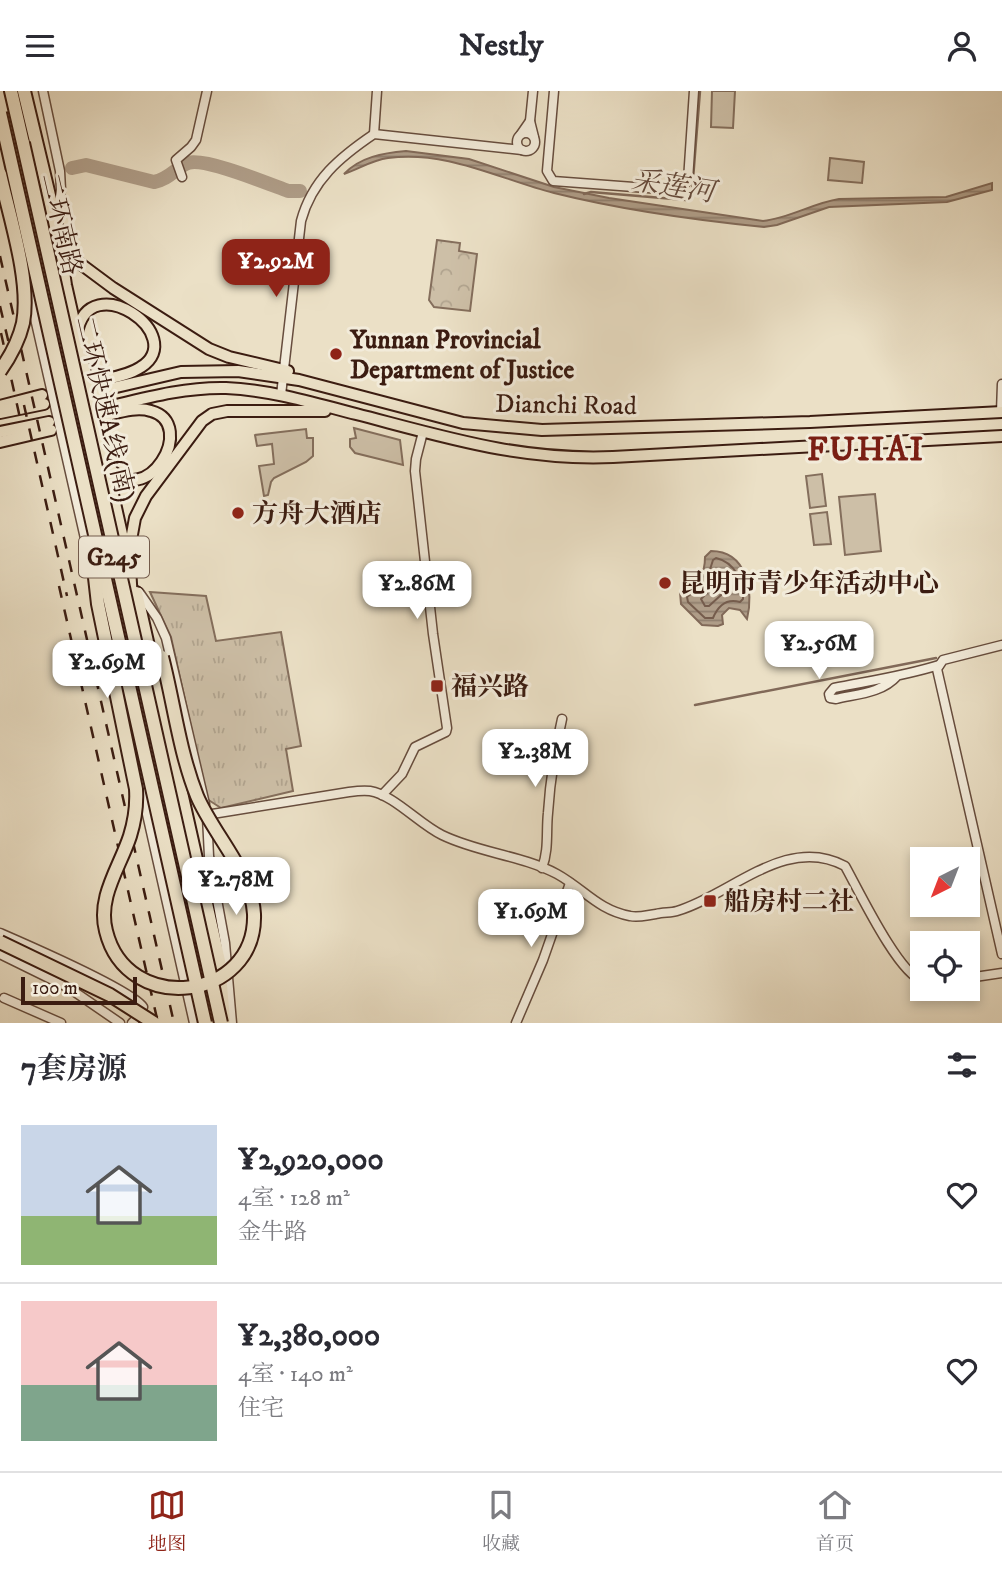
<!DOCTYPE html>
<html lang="zh">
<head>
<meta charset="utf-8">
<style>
  :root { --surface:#fff; --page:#f2f2f3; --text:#2b2b33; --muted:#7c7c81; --line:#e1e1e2; --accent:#8f2418 }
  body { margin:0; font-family:"IM FELL DW Pica","Noto Serif SC",serif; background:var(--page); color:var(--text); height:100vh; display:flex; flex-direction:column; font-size:26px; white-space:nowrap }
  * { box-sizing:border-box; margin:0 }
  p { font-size:23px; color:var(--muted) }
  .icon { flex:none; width:38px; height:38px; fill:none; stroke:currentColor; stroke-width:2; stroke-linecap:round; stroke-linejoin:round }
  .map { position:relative; height:932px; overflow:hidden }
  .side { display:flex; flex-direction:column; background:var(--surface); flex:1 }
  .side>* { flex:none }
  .needle { width:46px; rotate:222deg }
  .controls { position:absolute; left:910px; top:756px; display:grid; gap:14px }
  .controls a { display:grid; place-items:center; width:70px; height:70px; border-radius:0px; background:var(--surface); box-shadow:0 4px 10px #0003; font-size:35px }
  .scale { position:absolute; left:21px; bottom:18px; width:116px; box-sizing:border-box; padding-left:7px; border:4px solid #3b1c11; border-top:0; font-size:19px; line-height:24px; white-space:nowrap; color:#3b1c11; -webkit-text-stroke:5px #f2ebda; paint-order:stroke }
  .price { position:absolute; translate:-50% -60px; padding:0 16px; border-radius:14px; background:#fff; color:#222; font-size:23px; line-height:46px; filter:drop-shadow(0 2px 4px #0008) }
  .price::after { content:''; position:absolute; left:50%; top:42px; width:21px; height:16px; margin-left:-10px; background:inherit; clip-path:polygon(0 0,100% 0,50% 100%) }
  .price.selected { background:var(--accent); color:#fff }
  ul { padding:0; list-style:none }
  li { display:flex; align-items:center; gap:21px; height:175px; padding:0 21px }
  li+li { border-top:2px solid var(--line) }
  li span { display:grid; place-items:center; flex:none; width:196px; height:140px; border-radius:0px; color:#555 }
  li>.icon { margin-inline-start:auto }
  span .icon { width:84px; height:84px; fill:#fffc; stroke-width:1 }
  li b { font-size:30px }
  h2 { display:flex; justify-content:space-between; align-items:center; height:84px; padding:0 21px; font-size:30px }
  header { display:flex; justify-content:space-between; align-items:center; height:91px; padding:0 21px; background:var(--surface); font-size:32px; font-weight:800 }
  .tab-bar { display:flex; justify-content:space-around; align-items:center; height:98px; border-top:2px solid var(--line); background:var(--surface); font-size:19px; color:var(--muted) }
  .tab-bar a { display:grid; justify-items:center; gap:4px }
  .tab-bar .selected { color:var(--accent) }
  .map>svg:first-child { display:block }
  .grass { fill:#cdbfa7; stroke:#846e5c; stroke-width:2 }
  .forest { fill:url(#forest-crowns); stroke:#846e5c; stroke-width:2 }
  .park { fill:url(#park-tufts); stroke:#846e5c; stroke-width:2 }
  .water { fill:url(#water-rules); stroke:#816958; stroke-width:2 }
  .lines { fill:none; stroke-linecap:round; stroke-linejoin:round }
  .shore { stroke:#755c4c; stroke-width:2 }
  .stream { stroke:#816958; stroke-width:2.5 }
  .river { stroke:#af9d88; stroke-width:14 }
  .minor-casing { stroke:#674d3e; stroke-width:11 }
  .major-casing { stroke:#3b1c11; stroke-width:14 }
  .highway-casing { stroke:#3b1c11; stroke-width:16 }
  .minor { stroke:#f2ebda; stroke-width:8 }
  .major { stroke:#ebe0c6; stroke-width:10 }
  .highway { stroke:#ebe0c6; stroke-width:12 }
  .rail { stroke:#3b1c11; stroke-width:2.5; stroke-dasharray:12 12; stroke-linecap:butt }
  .highway-bridge-casing { stroke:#3b1c11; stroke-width:16; stroke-linecap:butt }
  .highway-bridge { stroke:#ebe0c6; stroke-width:12 }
  .poi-dot { fill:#8f2418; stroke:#f2ebda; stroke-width:2.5 }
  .labels { text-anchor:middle; stroke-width:6; stroke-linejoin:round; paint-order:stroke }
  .shield { fill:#f2ebda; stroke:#725a4d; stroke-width:2 }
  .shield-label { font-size:24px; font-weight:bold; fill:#3b1c11 }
  .street-label { font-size:26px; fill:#3b1c11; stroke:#f2ebda }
  .poi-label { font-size:26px; font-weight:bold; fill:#3b1c11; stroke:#f2ebda; text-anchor:start }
  .water-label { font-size:28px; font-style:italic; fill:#64493b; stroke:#f2ebda }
  .district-label { font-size:33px; font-weight:bold; letter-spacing:2px; fill:#7a1f14; stroke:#f2ebda }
</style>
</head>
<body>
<header><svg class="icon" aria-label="menu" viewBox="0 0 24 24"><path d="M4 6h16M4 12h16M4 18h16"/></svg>Nestly<svg class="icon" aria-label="person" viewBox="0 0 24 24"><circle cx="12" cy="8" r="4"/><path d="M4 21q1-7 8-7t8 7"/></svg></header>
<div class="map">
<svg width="1002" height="932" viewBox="0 0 1002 932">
  <defs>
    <pattern id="forest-crowns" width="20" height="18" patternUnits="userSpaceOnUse" patternTransform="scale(1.75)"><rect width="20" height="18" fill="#cdbfa7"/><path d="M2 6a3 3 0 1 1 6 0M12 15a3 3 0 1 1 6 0" fill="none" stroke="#b1a48f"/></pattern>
    <pattern id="park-tufts" width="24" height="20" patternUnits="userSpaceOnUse" patternTransform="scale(1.75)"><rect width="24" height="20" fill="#cdbfa7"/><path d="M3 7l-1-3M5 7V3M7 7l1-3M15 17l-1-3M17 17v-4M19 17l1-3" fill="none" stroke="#b1a48f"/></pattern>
    <pattern id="water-rules" width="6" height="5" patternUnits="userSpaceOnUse" patternTransform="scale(1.75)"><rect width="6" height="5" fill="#af9d88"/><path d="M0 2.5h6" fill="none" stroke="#907f6e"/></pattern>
  </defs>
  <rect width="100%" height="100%" fill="#ebe0c6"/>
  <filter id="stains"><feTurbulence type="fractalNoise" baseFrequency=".00286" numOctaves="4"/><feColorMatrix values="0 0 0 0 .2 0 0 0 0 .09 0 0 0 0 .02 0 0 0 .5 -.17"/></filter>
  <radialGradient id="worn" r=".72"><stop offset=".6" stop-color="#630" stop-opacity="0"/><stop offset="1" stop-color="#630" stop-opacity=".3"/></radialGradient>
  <g class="grass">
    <polygon points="712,0 735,0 733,37 711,36"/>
    <polygon points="830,67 864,71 862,92 828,89"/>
    <polygon points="354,337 400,349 403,374 355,362 350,356 350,348 356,347"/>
    <polygon points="306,338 307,347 313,347 313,365 306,371 274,387 271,391 268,404 264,405 259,375 274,373 272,353 257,355 255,344"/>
    <polygon points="822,383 826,415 810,417 806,385"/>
    <polygon points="875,403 881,460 845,464 839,406"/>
    <polygon points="827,421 831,453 814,454 810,423"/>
  </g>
  <polygon class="forest" points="437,149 460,152 459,160 477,163 470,220 434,216 429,209"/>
  <polygon class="park" points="150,501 206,505 216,550 281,541 301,655 286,658 293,700 221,717 207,708 171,546"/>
  <g class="water">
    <path d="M406,60L469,68L554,96L609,107L763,130C790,127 813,112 839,108L946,106L992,92V99L947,111L829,116L777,134L764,136C694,129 622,119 554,102C499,88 447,59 388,67C372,69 359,78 344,83C360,66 383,62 406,60Z"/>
    <path d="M711,460C747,460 754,501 747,528L740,519L729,517L722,524L723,533L718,535L702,534L681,513L680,501C696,490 705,488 705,466Z"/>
  </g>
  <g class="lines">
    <g class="shore">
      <path d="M716,467C734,471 745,491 743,508L740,511C726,507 718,515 713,527H705L688,511L687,506L706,491L713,469Z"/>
      <polygon points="722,480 727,484 734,499 721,504 709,515 705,515 701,508 713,496"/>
    </g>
    <g class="stream">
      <polyline points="584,103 591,101 686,109 692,101 700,0"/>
      <polyline points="695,614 936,567"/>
    </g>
    <path class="river" d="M72,77L86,74L154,91C170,88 175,77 188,72C204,66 269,93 288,100H300"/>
    <g class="minor-casing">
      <g id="minor">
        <polyline points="43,0 60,80 61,99 57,125"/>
        <polyline points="554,0 547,80 553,90 674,99 682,97 688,89 694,0"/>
        <polyline points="530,30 533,0"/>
        <circle cx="526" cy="51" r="9"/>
        <polyline points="374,43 377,0"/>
        <polyline points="521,43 530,30 534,46"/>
        <polyline points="182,86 176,69 191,56 196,49 207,0"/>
        <polyline points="29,201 89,465"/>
        <path d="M281,304L301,130C312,89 340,66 374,43L522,59"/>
        <polyline points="1001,321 1002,293"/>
        <polyline points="139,501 157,527 166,547 205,713"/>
        <polyline points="1002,554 943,569 937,578 1002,863"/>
        <path d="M897,585C882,602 857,603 836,608L830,607L829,603L834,597C869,590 904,585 939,574"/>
        <polyline points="140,692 194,932"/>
        <polyline points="382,704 402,683 415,656 446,641 447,637 433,543 415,380 416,368 423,341"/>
        <path d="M206,724L349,701C356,700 363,699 370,700C394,704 419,733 442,744C479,762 521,764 557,783C584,798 598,819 630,825C639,827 647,824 656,823C663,821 671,822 677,820C731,804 786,743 845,775C858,798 899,884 922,889"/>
        <polyline points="207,726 209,765 225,852 232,932"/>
        <path d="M542,777C549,759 546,740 548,722C550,690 555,659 562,628"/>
        <path d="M0,842C23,852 134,900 143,916L138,926L132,932"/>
        <polyline points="0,863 69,897 120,932"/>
        <polyline points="968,887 1002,882"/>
        <polyline points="4,907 61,932"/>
        <polyline points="516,932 543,869 570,792"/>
      </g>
    </g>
    <g class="major-casing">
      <g id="major">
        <polyline points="37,102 64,154 78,171 113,197 209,258 229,266 288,280"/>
        <polyline points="59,148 66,194 126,461"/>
        <path d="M77,242C89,174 190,245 141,276C128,285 109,287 94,291"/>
        <polyline points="95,301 181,281 238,280 299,289 463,332 542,339 810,331 1002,321"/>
        <polyline points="0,315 42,304"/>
        <path d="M100,318C142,308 182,296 226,297C271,299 313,312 356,323C445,346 520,370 613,366L1002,345"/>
        <polyline points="0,322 44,313"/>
        <path d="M103,325C117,322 136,315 151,320C199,333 146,423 108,375"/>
        <polyline points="0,341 49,331"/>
        <polyline points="0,351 51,339"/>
        <polyline points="132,509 129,460 135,427 146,405 202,330 212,323 227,320 325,320"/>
      </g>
    </g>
    <g class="highway-casing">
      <g id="highway">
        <polyline points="11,0 23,52"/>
        <polyline points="24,0 58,142"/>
        <polyline points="136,502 219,870 224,930"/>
      </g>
    </g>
    <use href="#minor" class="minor"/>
    <use href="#major" class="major"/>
    <use href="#highway" class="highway"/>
    <g class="rail">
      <polyline points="0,165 174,932"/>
      <polyline points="0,215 9,253"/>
      <polyline points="1,242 20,327"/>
      <polyline points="24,314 67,505"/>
      <polyline points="59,495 158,932"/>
    </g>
    <g class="highway-bridge-casing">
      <g id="highway-bridge">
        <polyline points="0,22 205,932"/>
        <polyline points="23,52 221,932"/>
        <path d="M0,83C9,124 31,190 23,232C19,249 10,266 0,280"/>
        <path d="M92,460L98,513L136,698C137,714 135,729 130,745C120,776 97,806 106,840C127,926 257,910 254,823C252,782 213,743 197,705C179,660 174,612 162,566"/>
        <polyline points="0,851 110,904 154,932"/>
      </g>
    </g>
    <use href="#highway-bridge" class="highway-bridge"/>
  </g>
  <g class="poi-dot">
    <circle cx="336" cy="263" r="7"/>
    <circle cx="238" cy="422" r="7"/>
    <circle cx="665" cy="492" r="7"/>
    <rect x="430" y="588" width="14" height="14" rx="3.5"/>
    <rect x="703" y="803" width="14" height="14" rx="3.5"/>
  </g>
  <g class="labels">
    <rect class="shield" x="79" y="445.5" width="70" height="41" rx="5"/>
    <g class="shield-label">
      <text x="114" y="474">G245</text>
    </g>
    <g class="street-label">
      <text transform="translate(62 133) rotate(77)" y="9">二环南路</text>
      <text transform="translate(566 313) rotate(1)" y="9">Dianchi Road</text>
      <text transform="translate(106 318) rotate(77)" y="9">二环快速A线(南)</text>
    </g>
    <g class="poi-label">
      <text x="350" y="257">Yunnan Provincial<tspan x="350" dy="30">Department of Justice</tspan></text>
      <text x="252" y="431">方舟大酒店</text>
      <text x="679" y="501">昆明市青少年活动中心</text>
      <text x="451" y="604">福兴路</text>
      <text x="724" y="819">船房村二社</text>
    </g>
    <g class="water-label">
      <text transform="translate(673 94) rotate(9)" y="10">采莲河</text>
    </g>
    <g class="district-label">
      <text x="866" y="369">FUHAI</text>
    </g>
  </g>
  <rect width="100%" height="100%" filter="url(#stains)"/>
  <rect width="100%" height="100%" fill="url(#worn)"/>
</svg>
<div class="controls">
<a><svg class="needle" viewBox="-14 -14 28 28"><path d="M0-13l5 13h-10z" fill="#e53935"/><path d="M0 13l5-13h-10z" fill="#7c7c81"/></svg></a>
<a><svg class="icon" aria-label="locate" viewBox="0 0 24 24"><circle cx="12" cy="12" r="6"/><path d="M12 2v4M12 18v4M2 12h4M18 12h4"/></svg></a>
</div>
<div class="scale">100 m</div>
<b class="price selected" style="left:276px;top:208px">¥2.92M</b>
<b class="price" style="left:417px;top:530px">¥2.86M</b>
<b class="price" style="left:819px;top:590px">¥2.56M</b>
<b class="price" style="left:107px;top:609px">¥2.69M</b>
<b class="price" style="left:535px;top:698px">¥2.38M</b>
<b class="price" style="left:236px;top:826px">¥2.78M</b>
<b class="price" style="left:531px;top:858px">¥1.69M</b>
</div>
<section class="side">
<h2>7套房源<svg class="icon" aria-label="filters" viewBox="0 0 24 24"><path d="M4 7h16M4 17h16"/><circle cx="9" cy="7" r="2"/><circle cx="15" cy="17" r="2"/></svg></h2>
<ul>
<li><span style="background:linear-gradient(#c9d6e8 65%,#8fb573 0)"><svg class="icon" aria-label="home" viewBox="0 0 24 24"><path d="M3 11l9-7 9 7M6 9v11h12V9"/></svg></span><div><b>¥2,920,000</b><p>4室 · 128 m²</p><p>金牛路</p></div><svg class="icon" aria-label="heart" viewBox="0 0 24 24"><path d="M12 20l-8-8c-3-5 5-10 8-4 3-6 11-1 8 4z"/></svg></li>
<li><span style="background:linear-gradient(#f6c9c9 60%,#7fa58c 0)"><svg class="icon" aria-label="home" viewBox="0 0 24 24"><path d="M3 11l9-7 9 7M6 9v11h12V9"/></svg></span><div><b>¥2,380,000</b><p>4室 · 140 m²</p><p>住宅</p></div><svg class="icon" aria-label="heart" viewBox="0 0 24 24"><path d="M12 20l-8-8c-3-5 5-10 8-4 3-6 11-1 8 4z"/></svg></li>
</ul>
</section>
<nav class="tab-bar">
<a class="selected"><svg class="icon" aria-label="map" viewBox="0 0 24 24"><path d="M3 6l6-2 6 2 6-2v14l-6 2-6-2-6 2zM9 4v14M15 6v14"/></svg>地图</a>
<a><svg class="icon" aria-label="saved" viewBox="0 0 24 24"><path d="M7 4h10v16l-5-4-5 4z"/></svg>收藏</a>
<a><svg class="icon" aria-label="home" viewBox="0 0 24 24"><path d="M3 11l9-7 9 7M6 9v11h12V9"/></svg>首页</a>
</nav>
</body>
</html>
